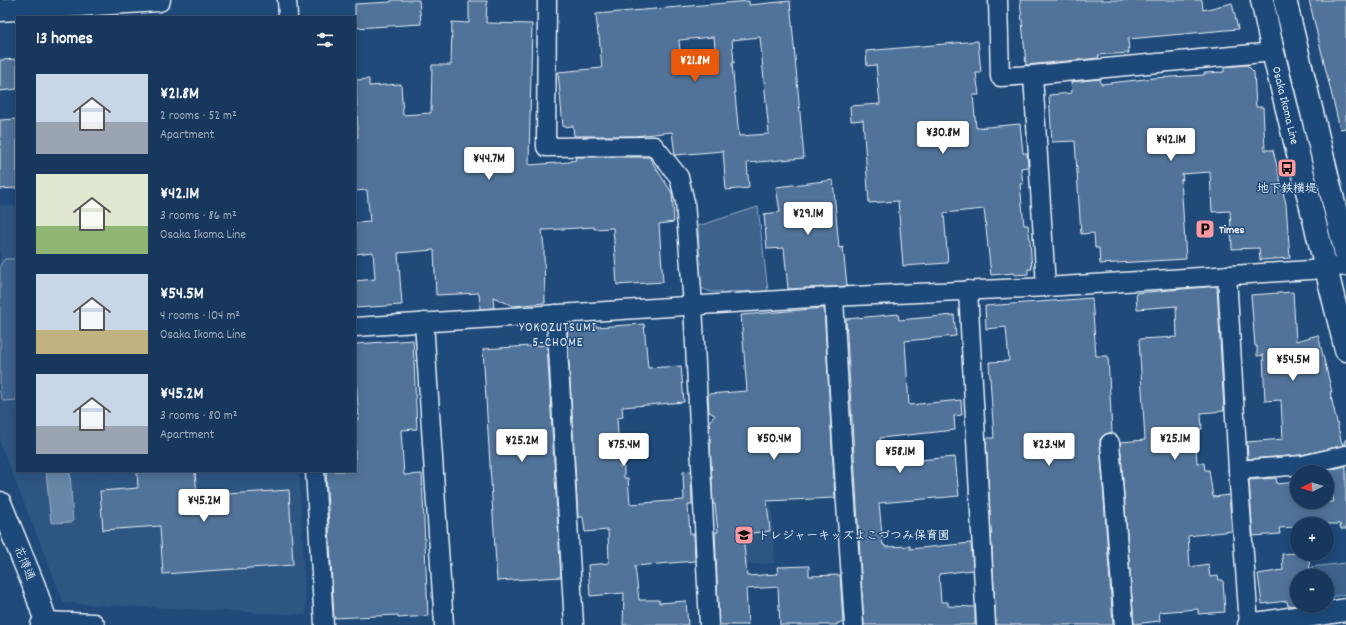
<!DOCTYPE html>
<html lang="en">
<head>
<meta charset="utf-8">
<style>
  :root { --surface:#17385c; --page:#203f62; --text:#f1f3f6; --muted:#9eacbb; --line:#365272; --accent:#ea580c }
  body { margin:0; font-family:Dekko,"Klee One",sans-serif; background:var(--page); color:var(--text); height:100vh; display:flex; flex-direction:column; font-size:15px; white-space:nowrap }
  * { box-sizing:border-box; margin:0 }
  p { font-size:13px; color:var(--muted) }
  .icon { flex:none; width:22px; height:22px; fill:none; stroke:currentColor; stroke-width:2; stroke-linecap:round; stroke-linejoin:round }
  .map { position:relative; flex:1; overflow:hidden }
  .drawer { position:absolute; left:16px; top:16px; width:340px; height:456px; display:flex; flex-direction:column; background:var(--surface); border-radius:0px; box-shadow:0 2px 10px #0003,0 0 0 1px var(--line) }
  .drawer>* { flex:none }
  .needle { width:26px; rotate:265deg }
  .controls { position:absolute; left:1290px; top:465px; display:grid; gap:8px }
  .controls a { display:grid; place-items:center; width:44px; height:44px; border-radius:50%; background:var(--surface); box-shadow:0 2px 10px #0003,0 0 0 1px var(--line); font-size:20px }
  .price { position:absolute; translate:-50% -34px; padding:0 9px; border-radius:4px; background:#fff; color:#222; font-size:13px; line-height:26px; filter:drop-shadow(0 1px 2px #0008) }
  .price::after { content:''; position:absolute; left:50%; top:24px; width:12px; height:9px; margin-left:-6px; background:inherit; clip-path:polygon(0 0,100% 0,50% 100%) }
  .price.current { background:var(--accent); color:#fff }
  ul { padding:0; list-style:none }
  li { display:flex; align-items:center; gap:12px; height:100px; padding:0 20px }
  li span { display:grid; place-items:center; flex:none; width:112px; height:80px; border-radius:0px; color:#555 }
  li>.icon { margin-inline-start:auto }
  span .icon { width:48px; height:48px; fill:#fffc; stroke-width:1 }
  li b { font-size:17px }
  h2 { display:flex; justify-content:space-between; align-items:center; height:48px; padding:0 20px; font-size:17px }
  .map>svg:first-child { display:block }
  .built { fill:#2e5683 }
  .green { fill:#3c628c; stroke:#92aac2 }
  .water { fill:#6685a7; stroke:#9ab0c7 }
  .building { fill:#517399; stroke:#e8f1f8; fill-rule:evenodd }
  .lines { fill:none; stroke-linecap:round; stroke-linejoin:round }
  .minor-casing { stroke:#e8f1f8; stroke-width:21 }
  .tertiary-casing { stroke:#e8f1f8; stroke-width:25 }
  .primary-casing { stroke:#e8f1f8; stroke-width:25 }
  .minor { stroke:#1f4a7a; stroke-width:18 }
  .tertiary { stroke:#1f4a7a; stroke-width:22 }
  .primary { stroke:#1f4a7a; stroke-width:22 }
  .labels { text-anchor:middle; stroke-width:3; stroke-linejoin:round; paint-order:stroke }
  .street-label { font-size:12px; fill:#e8f1f8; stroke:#1f4a7a }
  .poi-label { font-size:12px; font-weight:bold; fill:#e8f1f8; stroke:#1f4a7a; text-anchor:start }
  .neighbourhood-label { font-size:13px; letter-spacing:1px; fill:#e8f1f8; stroke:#1f4a7a }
</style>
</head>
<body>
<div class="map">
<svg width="1346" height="625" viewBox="0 0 1346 625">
  <rect width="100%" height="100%" fill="#1f4a7a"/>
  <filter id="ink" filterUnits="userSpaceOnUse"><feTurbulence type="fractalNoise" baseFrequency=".025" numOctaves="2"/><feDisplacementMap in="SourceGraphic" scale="8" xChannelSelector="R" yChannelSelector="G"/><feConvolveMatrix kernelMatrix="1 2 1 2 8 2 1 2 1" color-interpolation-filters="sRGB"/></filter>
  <g filter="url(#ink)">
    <g class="built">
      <polygon points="0,205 17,206 17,471 299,471 306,615 64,603 0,443"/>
      <polygon points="772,504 775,563 717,566 713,507"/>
    </g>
    <g class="green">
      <polygon points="758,207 768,291 711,292 701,288 698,226"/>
      <polygon points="5,259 17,259 17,400 3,401 0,393 0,265"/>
      <polygon points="1346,563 1346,594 1327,598 1327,576 1314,576 1311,567"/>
    </g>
    <polygon class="water" points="46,471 70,471 73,522 51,523"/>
    <g class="building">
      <polygon points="391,0 419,0 421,24 355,28 355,4 391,2"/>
      <polygon points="1020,0 1202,0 1203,10 1232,3 1238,29 1128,39 1129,53 1098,55 1099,58 1026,65"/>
      <polygon points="1309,0 1346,0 1346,128 1340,129"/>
      <polygon points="469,1 487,1 486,23 532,24 529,165 570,162 570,161 576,160 575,157 649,157 672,193 674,222 659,224 663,282 617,285 613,228 594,229 594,227 546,230 542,230 544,248 545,303 513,306 493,297 494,308 480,309 479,293 436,295 434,250 398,253 402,305 355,308 355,281 375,279 373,252 355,254 355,223 370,222 367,190 355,191 355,137 358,137 356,80 369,79 369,86 401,84 403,115 431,113 432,65 451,65 452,22 469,23"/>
      <path d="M749,1V5L790,1L804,158L747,163L749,188L726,190L723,151L675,155L672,132L635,136H574L573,126L563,127L558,72L602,68L599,35H598L596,14ZM714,37L717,69L682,72L679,40ZM760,37L769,134L739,136L732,63H734L732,40Z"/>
      <polygon points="978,41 981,73 976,73 979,95 973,95 976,128 1020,124 1023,153 1027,153 1028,167 1021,168 1023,184 1020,184 1024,225 1028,225 1030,241 1032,269 1028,269 1028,274 1014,275 1014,273 991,275 984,209 944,213 948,263 903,266 898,201 869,203 863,120 851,121 850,106 880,104 876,65 867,66 866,51"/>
      <polygon points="17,59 17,89 0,91 0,60"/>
      <polygon points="1247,65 1254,72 1256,107 1263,107 1265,150 1273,150 1286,204 1290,258 1260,260 1259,248 1232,249 1230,211 1212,212 1210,172 1182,174 1183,180 1181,179 1186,259 1100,264 1099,248 1095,248 1094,233 1081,234 1075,141 1052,142 1049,95 1072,93 1071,82 1100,79 1101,84 1154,78 1204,75 1204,73 1224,72 1224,67"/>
      <polygon points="17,119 17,188 0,189 0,120"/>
      <polygon points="833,180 839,248 843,247 847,286 788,289 784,248 767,249 764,214 780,212 776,187"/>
      <polygon points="1217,286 1224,411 1201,413 1202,429 1195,430 1197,463 1204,463 1205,470 1209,470 1213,497 1229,495 1232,531 1188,536 1190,567 1208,564 1210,577 1218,576 1219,580 1223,580 1225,612 1198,614 1198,609 1159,612 1160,621 1134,624 1120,442 1145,440 1139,339 1177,337 1176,306 1137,309 1136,293"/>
      <polygon points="1293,292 1296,341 1318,335 1332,392 1330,392 1341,440 1343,445 1346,439 1346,445 1301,455 1248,459 1247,442 1283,439 1281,400 1265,401 1263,355 1257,356 1257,346 1255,346 1251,295"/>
      <polygon points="1092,298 1096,356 1108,356 1112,433 1109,433 1104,435 1100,439 1100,444 1113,625 996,625 986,438 994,438 989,362 1009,361 1006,327 986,329 985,306"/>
      <polygon points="824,308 835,498 767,501 770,531 743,534 747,576 778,574 777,567 809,566 809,576 840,575 843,623 837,623 837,625 780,625 778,587 746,589 748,625 719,625 715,532 718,532 715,504 713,504 709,422 715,415 709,412 708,394 747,391 741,315"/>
      <polygon points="898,314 899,320 954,315 956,336 905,341 909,405 961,400 962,415 954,416 955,430 880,438 883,463 955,457 959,496 879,503 883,545 885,545 885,547 910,546 910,549 971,543 973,570 939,574 941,602 948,602 948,606 975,607 975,625 864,625 846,319"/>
      <polygon points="644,324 648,368 681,366 684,402 622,407 623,417 617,418 620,467 624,467 624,478 628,478 630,504 684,500 683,472 691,471 692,505 688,505 690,534 694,534 695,561 635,566 639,600 659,600 659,603 686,601 688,625 623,625 624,593 590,596 588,565 609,563 608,530 585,532 583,517 578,517 567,328 596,325 596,327"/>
      <polygon points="413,340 417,429 401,430 404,475 422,474 428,616 398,618 398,615 334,618 326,471 355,471 355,419 359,419 356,379 355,379 355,344"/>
      <polygon points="547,345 561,577 497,581 483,349"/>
      <polygon points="1346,466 1346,529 1341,529 1340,524 1297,524 1297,527 1279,528 1280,534 1253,536 1249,480 1276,478 1277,484 1297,482 1297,502 1334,502 1327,472 1328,470"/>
      <polygon points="137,471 195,471 197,496 289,490 293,565 163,574 160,526 103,530 100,491 138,488"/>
      <polygon points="1297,553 1297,554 1309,554 1310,576 1297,576 1297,605 1288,606 1287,601 1262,604 1258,574 1283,570 1282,554"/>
    </g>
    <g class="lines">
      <g class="minor-casing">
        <g id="minor">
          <polyline points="287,0 288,17"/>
          <polyline points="547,0 546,147 654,146 679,177 685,202 693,305 709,625"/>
          <polyline points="998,0 1000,77 1033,75 1273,52"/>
          <polyline points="1033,75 1046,287"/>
          <polyline points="1227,275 1238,470 1249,625"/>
          <polyline points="968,290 986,625"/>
          <path d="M834,297C839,407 847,516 854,625"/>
          <polyline points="556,314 574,625"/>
          <polyline points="424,322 444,625"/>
          <polyline points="355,327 811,298 1046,287 1310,270 1346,266"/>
          <polyline points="1110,443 1124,625"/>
          <polyline points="1238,470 1303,465 1346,455"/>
          <polyline points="315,471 324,625"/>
        </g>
      </g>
      <g class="tertiary-casing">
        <g id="tertiary">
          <polyline points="0,10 159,0"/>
          <polyline points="0,503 34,586 47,625"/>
          <polyline points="42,625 46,623 93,625"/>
          <polyline points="1249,625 1346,610"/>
        </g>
      </g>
      <g class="primary-casing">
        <g id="primary">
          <path id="s1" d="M1262,0L1273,52L1346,350"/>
          <polyline points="1285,0 1346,254"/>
        </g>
      </g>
      <use href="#minor" class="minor"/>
      <use href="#tertiary" class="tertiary"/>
      <use href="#primary" class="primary"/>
    </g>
  </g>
  <defs>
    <g id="bus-square" transform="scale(1)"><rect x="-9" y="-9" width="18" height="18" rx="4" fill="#ff9aa2" stroke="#1f4a7a"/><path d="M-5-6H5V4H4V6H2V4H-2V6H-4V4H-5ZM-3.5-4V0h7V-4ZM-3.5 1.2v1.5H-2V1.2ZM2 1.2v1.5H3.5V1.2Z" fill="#111"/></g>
    <g id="parking-square" transform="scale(1)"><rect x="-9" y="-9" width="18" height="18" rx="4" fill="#ff9aa2" stroke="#1f4a7a"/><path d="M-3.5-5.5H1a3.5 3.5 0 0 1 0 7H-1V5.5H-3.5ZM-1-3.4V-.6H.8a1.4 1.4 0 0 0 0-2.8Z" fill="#111"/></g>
    <g id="school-square" transform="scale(1)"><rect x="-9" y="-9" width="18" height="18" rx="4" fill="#ff9aa2" stroke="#1f4a7a"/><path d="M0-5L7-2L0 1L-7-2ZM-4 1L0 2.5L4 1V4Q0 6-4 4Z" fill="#111"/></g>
  </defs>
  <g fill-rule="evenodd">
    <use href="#bus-square" x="1287" y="168"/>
    <use href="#parking-square" x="1205" y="229"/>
    <use href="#school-square" x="744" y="535"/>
  </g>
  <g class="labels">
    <g class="street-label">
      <text dy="4" stroke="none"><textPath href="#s1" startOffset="108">Osaka Ikoma Line</textPath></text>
      <text transform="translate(25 563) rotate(68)" y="4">花博通</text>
    </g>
    <g class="poi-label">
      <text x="1287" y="192" text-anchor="middle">地下鉄横堤</text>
      <text x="1219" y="233">Times</text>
      <text x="758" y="539">トレジャーキッズよこづつみ保育園</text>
    </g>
    <g class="neighbourhood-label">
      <text x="558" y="331">YOKOZUTSUMI<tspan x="558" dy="15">5-CHOME</tspan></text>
    </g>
  </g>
</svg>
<div class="controls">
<a><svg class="needle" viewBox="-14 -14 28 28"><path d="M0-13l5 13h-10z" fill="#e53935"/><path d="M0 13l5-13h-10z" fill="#9eacbb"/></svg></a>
<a>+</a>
<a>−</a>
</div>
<b class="price current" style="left:695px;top:83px">¥21.8M</b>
<b class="price" style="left:943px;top:155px">¥30.8M</b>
<b class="price" style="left:1171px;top:162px">¥42.1M</b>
<b class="price" style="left:489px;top:181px">¥44.7M</b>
<b class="price" style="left:808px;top:236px">¥29.1M</b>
<b class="price" style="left:1293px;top:382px">¥54.5M</b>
<b class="price" style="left:774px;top:461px">¥50.4M</b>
<b class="price" style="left:1175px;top:461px">¥25.1M</b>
<b class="price" style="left:522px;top:463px">¥25.2M</b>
<b class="price" style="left:624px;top:467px">¥75.4M</b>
<b class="price" style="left:1049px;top:467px">¥23.4M</b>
<b class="price" style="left:900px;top:474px">¥58.1M</b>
<b class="price" style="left:204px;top:523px">¥45.2M</b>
<section class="drawer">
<h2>13 homes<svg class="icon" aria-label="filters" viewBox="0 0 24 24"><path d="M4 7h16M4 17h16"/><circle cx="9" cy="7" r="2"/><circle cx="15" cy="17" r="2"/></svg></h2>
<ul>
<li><span style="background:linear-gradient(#c9d6e8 60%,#9aa5b1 0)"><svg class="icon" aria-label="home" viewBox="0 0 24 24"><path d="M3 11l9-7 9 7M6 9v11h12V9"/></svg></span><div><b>¥21.8M</b><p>2 rooms · 52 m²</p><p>Apartment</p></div></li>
<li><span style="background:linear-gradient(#dfe7d0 65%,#8fb573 0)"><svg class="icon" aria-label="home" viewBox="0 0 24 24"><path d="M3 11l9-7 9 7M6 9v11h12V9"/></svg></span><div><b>¥42.1M</b><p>3 rooms · 86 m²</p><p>Osaka Ikoma Line</p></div></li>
<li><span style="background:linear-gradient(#c9d6e8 70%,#c2b280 0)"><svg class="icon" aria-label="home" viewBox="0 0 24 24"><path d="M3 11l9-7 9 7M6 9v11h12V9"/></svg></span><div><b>¥54.5M</b><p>4 rooms · 104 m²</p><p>Osaka Ikoma Line</p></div></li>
<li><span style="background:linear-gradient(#c9d6e8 65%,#9aa5b1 0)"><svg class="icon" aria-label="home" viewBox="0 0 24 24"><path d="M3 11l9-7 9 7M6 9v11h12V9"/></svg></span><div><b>¥45.2M</b><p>3 rooms · 80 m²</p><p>Apartment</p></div></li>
</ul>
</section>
</div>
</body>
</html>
